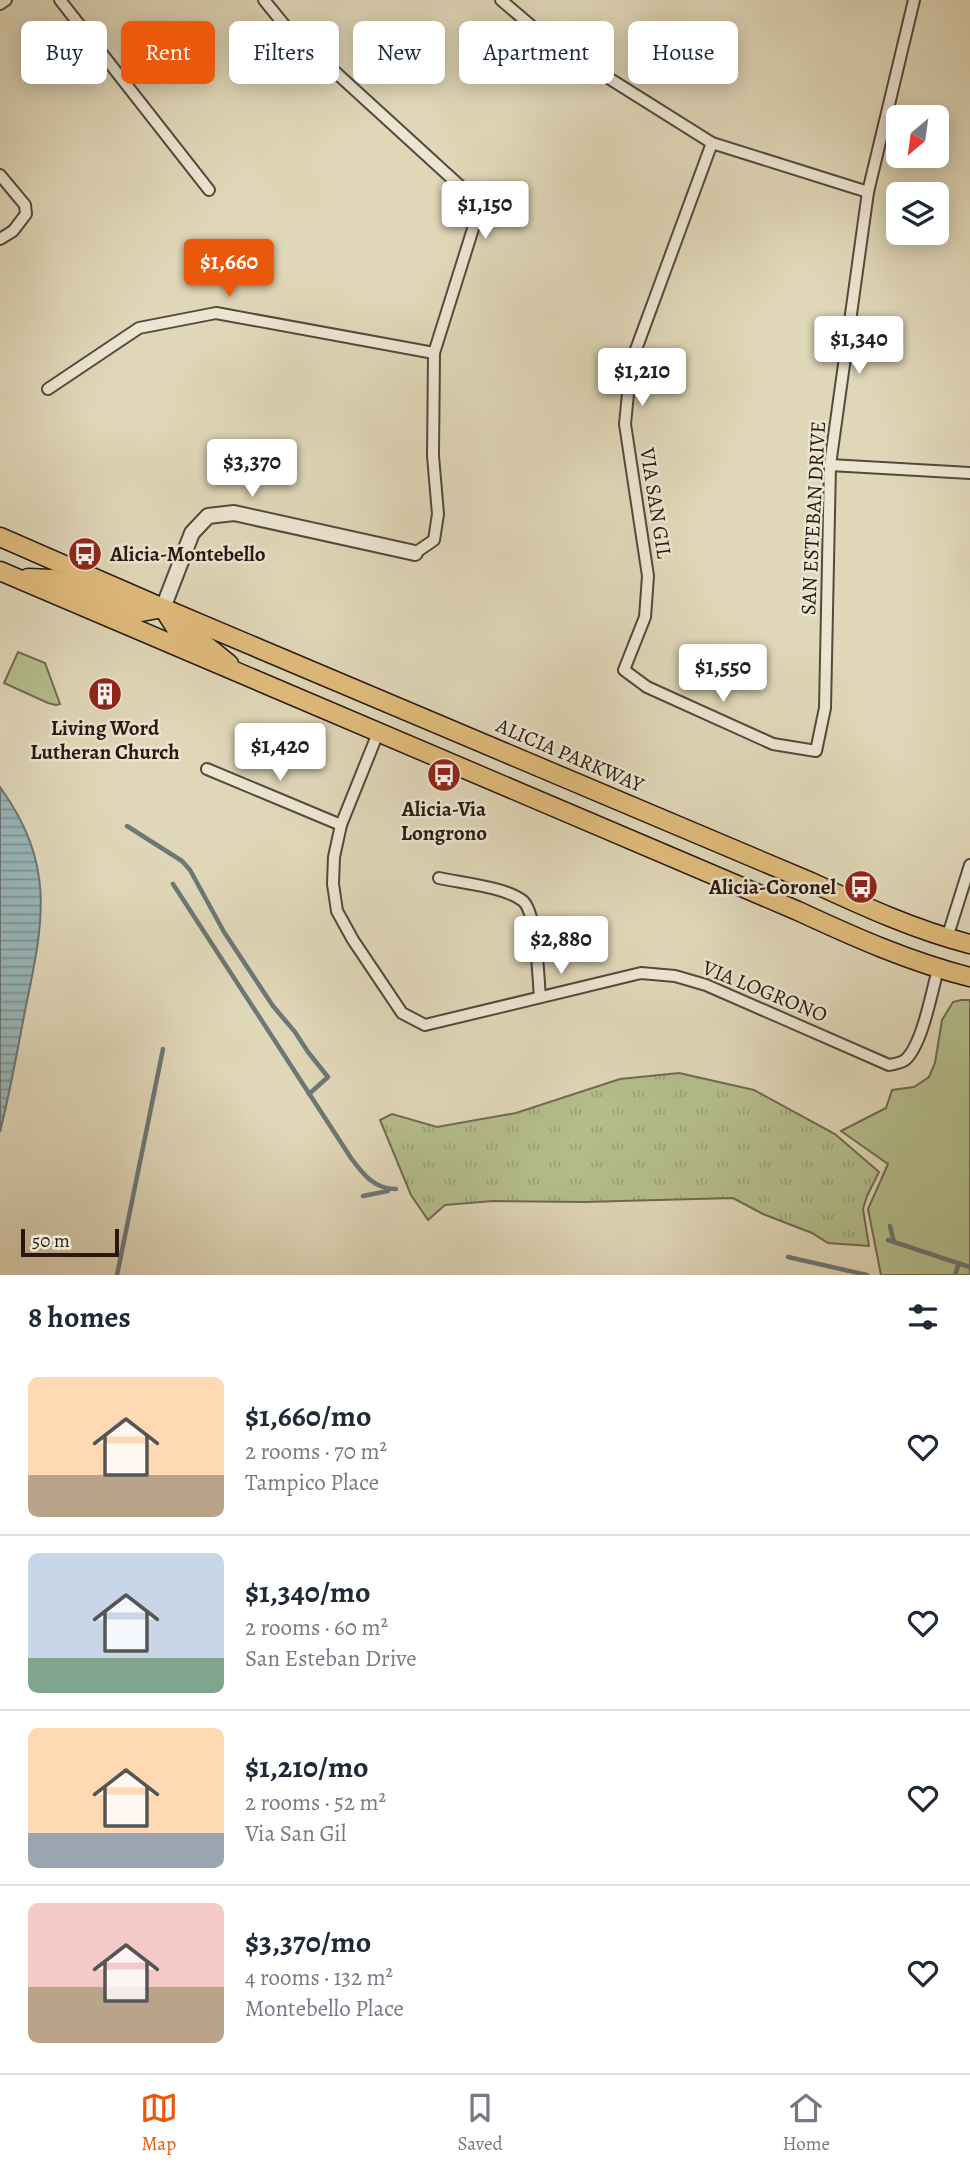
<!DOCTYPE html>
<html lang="en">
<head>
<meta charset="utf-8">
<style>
  :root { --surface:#fff; --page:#f6f6f7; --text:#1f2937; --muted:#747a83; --line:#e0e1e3; --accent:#ea580c }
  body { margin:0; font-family:Alegreya,serif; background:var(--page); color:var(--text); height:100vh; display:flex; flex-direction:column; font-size:26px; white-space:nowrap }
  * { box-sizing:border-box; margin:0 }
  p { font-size:23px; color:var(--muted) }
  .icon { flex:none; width:38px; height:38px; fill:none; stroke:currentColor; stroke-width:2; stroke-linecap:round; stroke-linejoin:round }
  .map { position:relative; height:1275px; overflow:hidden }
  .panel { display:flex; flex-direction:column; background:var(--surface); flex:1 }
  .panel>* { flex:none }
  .guide { position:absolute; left:21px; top:21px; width:929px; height:63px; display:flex; gap:14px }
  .needle { width:46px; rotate:209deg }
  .tools { position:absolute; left:886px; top:105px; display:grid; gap:14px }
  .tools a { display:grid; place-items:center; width:63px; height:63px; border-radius:10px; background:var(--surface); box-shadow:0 4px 18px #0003; font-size:35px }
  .scale { position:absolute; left:21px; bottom:18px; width:98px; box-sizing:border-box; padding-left:7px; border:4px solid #291812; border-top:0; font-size:19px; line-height:24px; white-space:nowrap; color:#291812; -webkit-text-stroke:5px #ebe5d1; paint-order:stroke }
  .price { position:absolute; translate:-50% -60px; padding:0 16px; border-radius:7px; background:#fff; color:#222; font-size:23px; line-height:46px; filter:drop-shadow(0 2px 4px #0008) }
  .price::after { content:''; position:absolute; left:50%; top:42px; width:21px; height:16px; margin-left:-10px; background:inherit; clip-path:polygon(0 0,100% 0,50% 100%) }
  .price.active { background:var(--accent); color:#fff }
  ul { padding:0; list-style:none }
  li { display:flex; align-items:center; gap:21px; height:175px; padding:0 28px }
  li+li { border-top:2px solid var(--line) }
  li span { display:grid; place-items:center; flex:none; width:196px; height:140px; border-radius:10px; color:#555 }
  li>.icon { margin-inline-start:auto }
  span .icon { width:84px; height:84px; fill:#fffc; stroke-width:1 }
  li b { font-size:30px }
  h2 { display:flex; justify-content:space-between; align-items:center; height:84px; padding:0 28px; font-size:30px }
  .chip { padding:0 24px; border-radius:10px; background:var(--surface); box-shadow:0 4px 18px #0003; font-size:24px; line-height:63px }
  .chip.active { background:var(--accent); color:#fff }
  .dock { display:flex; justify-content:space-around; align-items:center; height:98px; border-top:2px solid var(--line); background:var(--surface); font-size:19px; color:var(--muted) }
  .dock a { display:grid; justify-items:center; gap:4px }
  .dock .active { color:var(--accent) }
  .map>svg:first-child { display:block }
  .grass { fill:url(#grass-tufts); stroke:#6f6b50; stroke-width:2 }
  .park { fill:#b5be8d; stroke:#6f6b50; stroke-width:2 }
  .water { fill:url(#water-rules); stroke:#6c7777; stroke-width:2 }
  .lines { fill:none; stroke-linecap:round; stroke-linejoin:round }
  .stream { stroke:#6c7777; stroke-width:4.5 }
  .minor-casing { stroke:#57483c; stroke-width:14 }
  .tertiary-casing { stroke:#57483c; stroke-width:18 }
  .primary-casing { stroke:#291812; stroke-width:21 }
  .minor { stroke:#ebe5d1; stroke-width:10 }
  .tertiary { stroke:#ebe5d1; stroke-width:14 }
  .primary { stroke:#e0bc7c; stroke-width:18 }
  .labels { text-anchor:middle; stroke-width:5; stroke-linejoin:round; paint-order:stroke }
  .street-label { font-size:21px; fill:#291812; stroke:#ebe5d1 }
  .poi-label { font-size:21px; font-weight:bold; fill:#291812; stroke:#ebe5d1 }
</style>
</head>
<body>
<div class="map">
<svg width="970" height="1275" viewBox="0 0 970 1275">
  <defs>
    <pattern id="grass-tufts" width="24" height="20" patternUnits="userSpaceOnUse" patternTransform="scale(1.75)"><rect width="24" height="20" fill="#b5be8d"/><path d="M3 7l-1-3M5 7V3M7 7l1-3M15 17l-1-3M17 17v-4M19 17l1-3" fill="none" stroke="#9ca379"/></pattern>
    <pattern id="water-rules" width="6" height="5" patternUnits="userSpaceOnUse" patternTransform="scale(1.75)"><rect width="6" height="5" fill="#99b7ba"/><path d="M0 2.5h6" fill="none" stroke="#7d9496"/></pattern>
  </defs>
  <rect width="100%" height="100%" fill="#e0d7b8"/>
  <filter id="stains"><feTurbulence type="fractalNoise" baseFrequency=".00286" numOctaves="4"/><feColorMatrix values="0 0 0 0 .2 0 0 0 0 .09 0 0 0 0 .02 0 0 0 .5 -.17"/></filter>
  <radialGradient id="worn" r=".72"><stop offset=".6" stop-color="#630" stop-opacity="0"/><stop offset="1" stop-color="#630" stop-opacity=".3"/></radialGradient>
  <polygon class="grass" points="679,1073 754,1090 835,1134 879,1172 867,1196 863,1209 869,1246 828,1243 812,1233 763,1214 733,1198 585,1202 493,1201 445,1205 428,1220 411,1195 380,1120 392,1114 437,1127 516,1113 620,1079"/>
  <g class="park">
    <polygon points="18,652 45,663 60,704 56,705 48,703 4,683"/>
    <polygon points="961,1000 970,1000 970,1275 881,1275 868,1209 888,1164 841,1131 886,1108 892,1090 914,1087 929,1077 935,1063 942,1020 953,1002"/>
  </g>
  <path class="water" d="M0,787C57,866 43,923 25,1011C17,1052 10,1092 0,1132Z"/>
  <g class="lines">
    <g class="stream">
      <polyline points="127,826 182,861 190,870 224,932 273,1006 295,1032 308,1052 328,1077 309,1094"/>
      <path d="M173,884L351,1158C363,1174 374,1189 396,1189"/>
      <polyline points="363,1196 388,1191"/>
      <polyline points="890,1226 894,1242"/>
      <polyline points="888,1240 970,1267"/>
      <polyline points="788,1257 867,1275"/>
      <polyline points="117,1275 163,1049"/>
      <polyline points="955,1275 959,1263"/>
    </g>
    <g class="minor-casing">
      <g id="minor">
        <polyline points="60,0 209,190"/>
        <polyline points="264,0 286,27 471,196 477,216 434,353 433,456 438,514 434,540 415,553"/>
        <polyline points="501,0 548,40 712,143 868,192"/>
        <polyline points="0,4 6,0"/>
        <polyline points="712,143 631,363 625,424 648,576 645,617 624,670 647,687 773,744 816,751 825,708 830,465 868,192 914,0"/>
        <polyline points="0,175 25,205 26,214 13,231 0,239"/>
        <polyline points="48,389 139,328 216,313 434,353"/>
        <polyline points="830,465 970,473"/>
        <path d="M378,733L341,825L334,857L333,884L337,911L353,940L402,1013L425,1025L641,973L675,976L706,985L889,1065C894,1064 901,1063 905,1060C922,1046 932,991 938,969"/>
        <polyline points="207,769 341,825"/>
        <path d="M439,878C462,883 506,887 523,901C537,913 538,978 540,997"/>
        <polyline points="947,938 970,865"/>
      </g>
    </g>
    <g class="tertiary-casing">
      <polyline id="tertiary" points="163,608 192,533 208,516 234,513 415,553"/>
    </g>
    <g class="primary-casing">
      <g id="primary">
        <path d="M0,537L163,608L811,882C863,906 915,930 970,944"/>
        <path d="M0,571L798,911C854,937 910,962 970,977"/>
        <polyline points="28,578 52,579 136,613 163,608 177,630 203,643 229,664"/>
      </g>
    </g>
    <use href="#minor" class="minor"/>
    <use href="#tertiary" class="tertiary"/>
    <use href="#primary" class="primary"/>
  </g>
  <defs>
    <g id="bus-disc" transform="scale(1.75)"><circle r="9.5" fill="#8f2418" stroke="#ebe5d1"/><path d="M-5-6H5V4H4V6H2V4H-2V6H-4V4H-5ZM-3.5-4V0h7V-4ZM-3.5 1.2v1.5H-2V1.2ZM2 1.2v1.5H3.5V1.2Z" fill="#fff"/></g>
    <g id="building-disc" transform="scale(1.75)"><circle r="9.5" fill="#8f2418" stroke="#ebe5d1"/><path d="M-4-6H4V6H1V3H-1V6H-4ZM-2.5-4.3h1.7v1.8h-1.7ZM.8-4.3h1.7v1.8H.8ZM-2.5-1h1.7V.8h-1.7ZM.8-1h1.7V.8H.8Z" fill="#fff"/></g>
  </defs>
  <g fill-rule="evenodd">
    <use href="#bus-disc" x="85" y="554"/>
    <use href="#building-disc" x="105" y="694"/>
    <use href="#bus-disc" x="444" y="775"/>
    <use href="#bus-disc" x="861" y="887"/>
  </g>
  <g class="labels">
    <g class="street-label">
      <text transform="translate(656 503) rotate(81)" y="7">VIA SAN GIL</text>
      <text transform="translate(813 518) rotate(-87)" y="7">SAN ESTEBAN DRIVE</text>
      <text transform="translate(570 755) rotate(23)" y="7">ALICIA PARKWAY</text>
      <text transform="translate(765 991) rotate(22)" y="7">VIA LOGRONO</text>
    </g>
    <g class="poi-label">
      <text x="110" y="561" text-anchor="start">Alicia-Montebello</text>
      <text x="105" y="735">Living Word<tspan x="105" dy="24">Lutheran Church</tspan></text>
      <text x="444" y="816">Alicia-Via<tspan x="444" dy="24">Longrono</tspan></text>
      <text x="836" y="894" text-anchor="end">Alicia-Coronel</text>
    </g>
  </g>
  <rect width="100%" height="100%" filter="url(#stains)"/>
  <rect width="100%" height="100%" fill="url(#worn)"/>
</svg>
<div class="tools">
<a><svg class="needle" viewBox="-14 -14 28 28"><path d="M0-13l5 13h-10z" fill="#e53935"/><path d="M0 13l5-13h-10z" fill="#747a83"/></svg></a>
<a><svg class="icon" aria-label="layers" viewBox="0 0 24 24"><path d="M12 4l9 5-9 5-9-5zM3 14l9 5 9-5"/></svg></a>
</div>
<div class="scale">50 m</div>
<b class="price" style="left:485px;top:241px">$1,150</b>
<b class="price active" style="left:229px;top:299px">$1,660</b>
<b class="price" style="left:859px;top:376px">$1,340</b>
<b class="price" style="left:642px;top:408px">$1,210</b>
<b class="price" style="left:252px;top:499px">$3,370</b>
<b class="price" style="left:723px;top:704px">$1,550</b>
<b class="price" style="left:280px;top:783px">$1,420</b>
<b class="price" style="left:561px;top:976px">$2,880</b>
<div class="guide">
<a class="chip">Buy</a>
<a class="chip active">Rent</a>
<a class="chip">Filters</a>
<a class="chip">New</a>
<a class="chip">Apartment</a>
<a class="chip">House</a>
</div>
</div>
<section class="panel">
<h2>8 homes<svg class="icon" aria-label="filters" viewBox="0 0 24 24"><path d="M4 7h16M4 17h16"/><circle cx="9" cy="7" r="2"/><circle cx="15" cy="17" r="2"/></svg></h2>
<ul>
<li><span style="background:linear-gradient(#ffd9b3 70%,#b9a48a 0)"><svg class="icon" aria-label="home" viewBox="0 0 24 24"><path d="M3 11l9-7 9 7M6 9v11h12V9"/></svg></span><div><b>$1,660/mo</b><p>2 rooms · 70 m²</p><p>Tampico Place</p></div><svg class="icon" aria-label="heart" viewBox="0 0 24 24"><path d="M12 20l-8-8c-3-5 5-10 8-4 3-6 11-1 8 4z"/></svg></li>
<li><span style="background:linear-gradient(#c9d6e8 75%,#7fa58c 0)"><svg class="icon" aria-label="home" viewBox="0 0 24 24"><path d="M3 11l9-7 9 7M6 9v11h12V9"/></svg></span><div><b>$1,340/mo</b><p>2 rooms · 60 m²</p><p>San Esteban Drive</p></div><svg class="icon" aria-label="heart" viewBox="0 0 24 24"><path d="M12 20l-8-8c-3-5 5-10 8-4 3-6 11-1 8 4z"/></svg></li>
<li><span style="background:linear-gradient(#ffd9b3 75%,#9aa5b1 0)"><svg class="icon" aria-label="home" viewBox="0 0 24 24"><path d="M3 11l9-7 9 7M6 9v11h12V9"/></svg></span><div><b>$1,210/mo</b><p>2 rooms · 52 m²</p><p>Via San Gil</p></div><svg class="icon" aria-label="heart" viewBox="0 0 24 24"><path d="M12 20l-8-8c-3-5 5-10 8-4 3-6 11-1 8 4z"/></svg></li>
<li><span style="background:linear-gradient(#f6c9c9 60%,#b9a48a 0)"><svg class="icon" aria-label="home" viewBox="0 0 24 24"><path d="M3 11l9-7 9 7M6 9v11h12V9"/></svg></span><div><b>$3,370/mo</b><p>4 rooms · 132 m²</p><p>Montebello Place</p></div><svg class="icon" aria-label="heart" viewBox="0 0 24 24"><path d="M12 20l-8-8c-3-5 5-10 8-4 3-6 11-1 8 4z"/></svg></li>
</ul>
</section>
<nav class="dock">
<a class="active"><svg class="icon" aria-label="map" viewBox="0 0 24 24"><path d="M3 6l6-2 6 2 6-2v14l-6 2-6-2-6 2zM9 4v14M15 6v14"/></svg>Map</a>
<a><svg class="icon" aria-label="saved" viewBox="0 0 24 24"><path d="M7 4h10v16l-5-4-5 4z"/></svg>Saved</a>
<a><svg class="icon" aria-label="home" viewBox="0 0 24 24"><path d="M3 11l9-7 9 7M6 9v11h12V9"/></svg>Home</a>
</nav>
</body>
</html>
